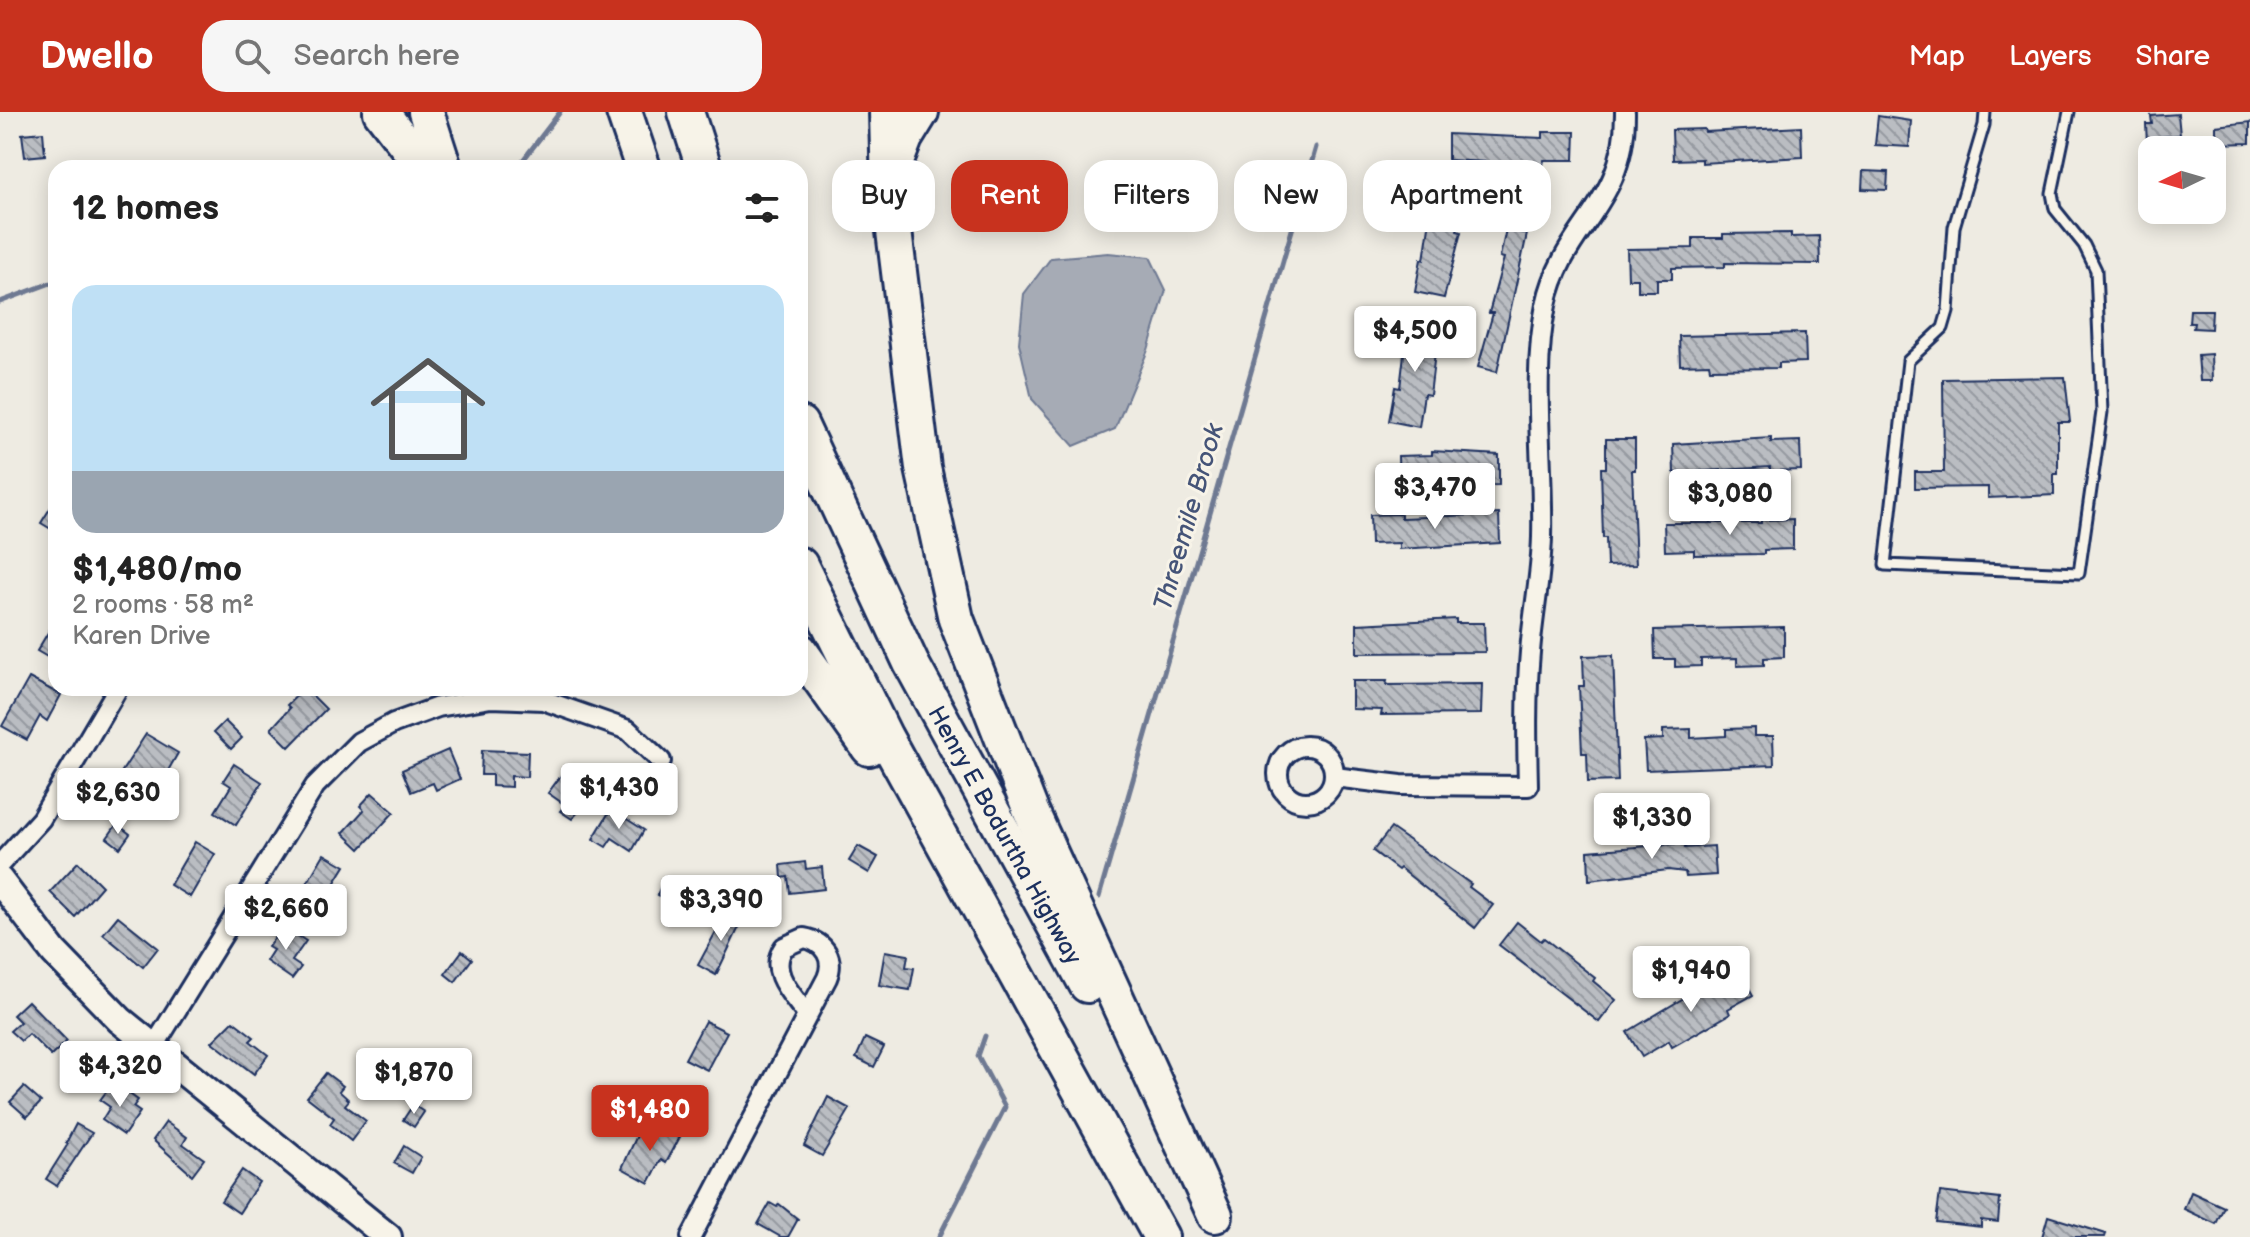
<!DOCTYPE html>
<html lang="en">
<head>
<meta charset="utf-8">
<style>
  :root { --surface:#fff; --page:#f6f6f6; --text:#222; --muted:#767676; --line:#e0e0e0; --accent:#c8321e }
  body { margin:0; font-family:"Balsamiq Sans",sans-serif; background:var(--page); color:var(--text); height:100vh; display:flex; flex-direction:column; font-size:30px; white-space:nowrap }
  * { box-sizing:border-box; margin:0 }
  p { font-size:26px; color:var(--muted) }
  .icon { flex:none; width:44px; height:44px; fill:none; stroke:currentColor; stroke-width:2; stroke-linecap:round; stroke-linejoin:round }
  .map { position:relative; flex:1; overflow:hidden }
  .side { position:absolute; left:48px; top:48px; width:760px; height:536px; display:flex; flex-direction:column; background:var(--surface); border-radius:24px; box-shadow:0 4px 20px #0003 }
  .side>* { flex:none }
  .banner { position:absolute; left:832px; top:48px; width:760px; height:72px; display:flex; gap:16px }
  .needle { width:52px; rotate:265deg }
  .controls { position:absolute; left:2138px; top:24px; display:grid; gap:16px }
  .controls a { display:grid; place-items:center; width:88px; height:88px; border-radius:16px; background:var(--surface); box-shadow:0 4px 20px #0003; font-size:40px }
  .price { position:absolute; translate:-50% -68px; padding:0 18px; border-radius:8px; background:#fff; color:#222; font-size:26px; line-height:52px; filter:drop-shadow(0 2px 4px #0008) }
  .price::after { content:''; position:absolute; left:50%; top:48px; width:24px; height:18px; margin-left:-12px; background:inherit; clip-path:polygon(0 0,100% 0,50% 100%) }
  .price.current { background:var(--accent); color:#fff }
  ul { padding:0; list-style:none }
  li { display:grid; align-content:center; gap:16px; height:424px; padding:0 24px }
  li+li { border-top:2px solid var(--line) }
  li span { display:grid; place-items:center; height:248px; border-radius:24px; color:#555 }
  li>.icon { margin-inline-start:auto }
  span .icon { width:144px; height:144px; fill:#fffc; stroke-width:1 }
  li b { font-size:34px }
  h2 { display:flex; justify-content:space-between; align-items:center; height:96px; padding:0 24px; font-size:34px }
  .tag { padding:0 28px; border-radius:24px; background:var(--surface); box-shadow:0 4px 20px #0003; font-size:28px; line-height:72px }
  .tag.current { background:var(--accent); color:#fff }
  header { display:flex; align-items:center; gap:48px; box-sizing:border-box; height:112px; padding:0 40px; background:var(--accent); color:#fff }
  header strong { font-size:38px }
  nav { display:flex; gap:44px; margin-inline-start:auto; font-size:28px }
  .search { width:560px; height:72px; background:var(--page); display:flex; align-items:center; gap:20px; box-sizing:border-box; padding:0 28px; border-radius:24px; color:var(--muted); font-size:30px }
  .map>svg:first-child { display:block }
  .water { fill:#a6abb5; stroke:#6e7992; stroke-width:2 }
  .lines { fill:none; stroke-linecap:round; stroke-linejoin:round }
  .stream { stroke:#6e7992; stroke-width:5 }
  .building { fill:url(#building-back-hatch); stroke:#1b2f5e; stroke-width:2 }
  .lane-casing { stroke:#1b2f5e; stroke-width:15 }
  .street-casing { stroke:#1b2f5e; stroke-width:24 }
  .secondary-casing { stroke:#1b2f5e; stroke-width:32 }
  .highway-casing { stroke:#1b2f5e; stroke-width:40 }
  .lane { stroke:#f7f3e8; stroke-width:9 }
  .street { stroke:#f7f3e8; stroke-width:18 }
  .secondary { stroke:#f7f3e8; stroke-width:26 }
  .highway { stroke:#f7f3e8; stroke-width:34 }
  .labels { text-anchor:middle; stroke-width:6; stroke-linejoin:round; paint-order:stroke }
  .street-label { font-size:24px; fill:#1b2f5e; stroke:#f7f3e8 }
  .water-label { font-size:26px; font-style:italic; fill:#455478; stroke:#f7f3e8 }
</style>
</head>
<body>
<header>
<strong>Dwello</strong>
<div class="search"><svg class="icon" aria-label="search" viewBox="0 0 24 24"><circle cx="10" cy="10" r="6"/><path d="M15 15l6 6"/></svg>Search here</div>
<nav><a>Map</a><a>Layers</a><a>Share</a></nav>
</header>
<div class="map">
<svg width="2250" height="1125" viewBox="0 0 2250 1125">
  <defs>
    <pattern id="building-back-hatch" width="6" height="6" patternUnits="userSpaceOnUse" patternTransform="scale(2)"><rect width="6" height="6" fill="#babdc2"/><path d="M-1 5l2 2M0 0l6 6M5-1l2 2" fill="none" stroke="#969aa1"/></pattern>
  </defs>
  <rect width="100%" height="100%" fill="#eeebe2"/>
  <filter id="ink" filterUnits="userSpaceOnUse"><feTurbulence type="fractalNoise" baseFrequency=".0125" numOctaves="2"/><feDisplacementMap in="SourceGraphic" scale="16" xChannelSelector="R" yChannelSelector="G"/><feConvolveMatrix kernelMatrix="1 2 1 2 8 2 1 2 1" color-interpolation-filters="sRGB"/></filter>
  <g filter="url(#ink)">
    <polygon class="water" points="1108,141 1150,145 1166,178 1148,238 1115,317 1074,334 1032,287 1019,231 1024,182 1051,146"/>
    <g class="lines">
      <g class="stream">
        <polyline points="517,56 560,0"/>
        <polyline points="0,190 56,169"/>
        <polyline points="1099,785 1316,35"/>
        <polyline points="939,1125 1005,995 978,944 985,924"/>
      </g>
    </g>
    <g class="building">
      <polygon points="2178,2 2180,23 2160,25 2160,31 2147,32 2146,12 2152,12 2151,4"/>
      <polygon points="1878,4 1911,9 1909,35 1875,33"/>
      <polygon points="2250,10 2250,31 2216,32 2216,14"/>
      <polygon points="1801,15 1802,45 1702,51 1702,47 1673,48 1672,18 1704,17 1705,20"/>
      <polygon points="43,20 45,43 25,45 22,22"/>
      <polygon points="1543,20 1575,20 1574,48 1544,48 1543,53 1448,48 1448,22 1543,26"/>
      <polygon points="1863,59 1888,60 1887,78 1862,77"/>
      <polygon points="1434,81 1463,87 1457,119 1461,120 1444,186 1415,180 1421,147 1424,148"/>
      <polygon points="1506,117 1527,122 1497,260 1478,255 1493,201 1489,201 1504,146 1500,145"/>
      <polygon points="1791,121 1791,125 1819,124 1820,152 1725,151 1725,155 1672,156 1672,167 1657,167 1657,179 1638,179 1638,167 1628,167 1627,137 1693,136 1693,126 1723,126 1723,122"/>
      <polygon points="2190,198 2212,198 2211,217 2193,216 2194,211 2189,211"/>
      <polygon points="1408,209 1438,215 1430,283 1424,282 1419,315 1389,309 1395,275 1400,276"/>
      <polygon points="1805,221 1806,250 1779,251 1779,256 1710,257 1709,252 1680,253 1679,224"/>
      <polygon points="2211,242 2212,269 2200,269 2198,243"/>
      <polygon points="2065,265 2070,310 2058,310 2058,362 2054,362 2054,383 1988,386 1988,375 1915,376 1915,360 1944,360 1943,267"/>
      <polygon points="1771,326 1771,330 1800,329 1801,358 1770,359 1770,355 1674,361 1673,332"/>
      <polygon points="1606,327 1635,327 1635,358 1632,358 1636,453 1607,454 1606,426 1603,426 1601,356 1606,356"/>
      <polygon points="1432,339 1499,343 1499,373 1399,374 1398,344 1432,343"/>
      <polygon points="56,387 56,420 41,411"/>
      <polygon points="1401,402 1401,406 1499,402 1500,431 1399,437 1399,431 1371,432 1370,403"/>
      <polygon points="1793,407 1793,437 1764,438 1764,442 1694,443 1694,438 1665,439 1664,411 1761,411 1761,408"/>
      <polygon points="56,507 56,550 37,539"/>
      <polygon points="1456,507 1456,511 1484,511 1485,540 1357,541 1357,512"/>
      <polygon points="1784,515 1784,545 1764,546 1764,553 1737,554 1737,546 1701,547 1701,554 1675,555 1675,547 1655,547 1654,518"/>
      <polygon points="1613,543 1618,669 1588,670 1587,641 1582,641 1579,574 1584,574 1583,544"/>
      <polygon points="29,566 61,583 47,609 40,604 27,628 2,614"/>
      <polygon points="1352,569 1387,569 1386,573 1482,572 1481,602 1381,603 1382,598 1352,597"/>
      <polygon points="305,576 326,597 289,635 271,617 290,596 287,593"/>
      <polygon points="225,609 242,626 231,637 214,620"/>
      <polygon points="1754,616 1754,624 1773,624 1774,653 1646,658 1644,628 1663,627 1663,618 1691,617 1691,626 1726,624 1726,617"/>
      <polygon points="146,622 178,641 152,687 117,667"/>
      <polygon points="448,638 460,667 436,678 433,671 411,680 402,658"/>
      <polygon points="482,638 528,640 527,665 511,664 511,675 492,674 492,663 481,663"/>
      <polygon points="234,652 262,670 236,713 215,700 231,674 223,669"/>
      <polygon points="563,661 574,669 578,665 597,679 572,707 560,699 565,693 548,681"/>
      <polygon points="372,681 394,700 360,737 343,721 364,698 360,694"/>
      <polygon points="611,697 644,718 632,739 612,726 606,735 593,727"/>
      <polygon points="117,712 130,722 120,736 107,726"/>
      <polygon points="1391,716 1471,772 1469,775 1493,793 1475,816 1400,756 1398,758 1373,739"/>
      <polygon points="195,730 215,742 190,785 170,773"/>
      <polygon points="1685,731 1685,736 1714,734 1716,763 1686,765 1685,760 1668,758 1589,768 1588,739"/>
      <polygon points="858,734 878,745 869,761 849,749"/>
      <polygon points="324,742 345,754 334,772 345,779 338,791 327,785 320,797 299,785"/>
      <polygon points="78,750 102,774 75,805 50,780"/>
      <polygon points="805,750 806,757 822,755 824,777 790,781 788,765 782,766 781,753"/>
      <polygon points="665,765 684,774 676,792 657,783"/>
      <polygon points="727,799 743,807 716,863 698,853"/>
      <polygon points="118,804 158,836 143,855 103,822"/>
      <polygon points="1517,810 1541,829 1544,826 1595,866 1593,869 1616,888 1599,910 1499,833"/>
      <polygon points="283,814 306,829 292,849 301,855 292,867 266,849 273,838 268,835"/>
      <polygon points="462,839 472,847 455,870 445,862"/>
      <polygon points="885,839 908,843 906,855 914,856 910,878 879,873"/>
      <polygon points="1739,858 1753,883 1728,897 1730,902 1672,935 1669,929 1642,945 1627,920 1712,869 1714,872"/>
      <polygon points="28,889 67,929 51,944 29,922 21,929 10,919 20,910 13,903"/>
      <polygon points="233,909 254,925 250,929 268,943 254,962 212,930"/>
      <polygon points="705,909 727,920 707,958 685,947"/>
      <polygon points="865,926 884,935 874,955 856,946"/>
      <polygon points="326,961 343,974 339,979 349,988 345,993 366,1009 351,1029 330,1012 334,1006 307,985"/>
      <polygon points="117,973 138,988 133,995 140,1000 124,1023 102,1008 110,995 100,988 109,976 113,979"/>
      <polygon points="24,975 41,990 27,1005 10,990"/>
      <polygon points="828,985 850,997 822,1044 804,1034"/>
      <polygon points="413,993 424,1000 414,1015 403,1008"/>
      <polygon points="166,1010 187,1025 183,1032 204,1047 192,1063 153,1028"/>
      <polygon points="76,1012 92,1021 57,1074 46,1067 68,1032 66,1031"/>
      <polygon points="658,1013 680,1025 666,1051 661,1048 649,1071 622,1056 640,1017 652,1024"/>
      <polygon points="404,1034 421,1045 412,1061 394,1051"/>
      <polygon points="242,1058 259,1070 239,1101 221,1089"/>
      <polygon points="1940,1080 2000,1087 1998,1110 1981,1108 1981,1115 1936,1110"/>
      <polygon points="2191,1080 2224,1095 2216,1112 2184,1097"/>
      <polygon points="770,1091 777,1095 779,1092 798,1107 788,1125 781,1125 758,1112"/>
      <polygon points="2048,1104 2106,1122 2105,1125 2042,1125"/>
    </g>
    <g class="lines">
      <g class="lane-casing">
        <polyline id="lane" points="1985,0 1984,13 1954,115 1948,199 1943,216 1908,249 1885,453 2079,461 2102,300 2096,158 2084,133 2055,97 2052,81 2069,0"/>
      </g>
      <g class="street-casing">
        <g id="street">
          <circle cx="1306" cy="662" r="28"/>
          <path d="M1334,665L1401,673L1528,674C1527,630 1526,585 1530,540C1533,502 1541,464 1542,425C1544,351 1531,266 1546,193C1563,112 1626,95 1625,0"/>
          <polyline points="0,752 41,707 118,576"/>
          <polyline points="153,936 315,674 359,630 394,611 438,595 491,586 543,588 628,618 661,649"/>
          <path d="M691,1125L827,866C835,847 825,830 804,826L784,835C767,860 793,883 807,903"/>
        </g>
      </g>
      <g class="secondary-casing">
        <polyline id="secondary" points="0,769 54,840 120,908 388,1125"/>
      </g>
      <g class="highway-casing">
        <g id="highway">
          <polyline points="381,0 424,56"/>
          <polyline points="426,0 444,56"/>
          <polyline points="624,0 643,56"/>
          <polyline points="686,0 704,56"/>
          <polyline points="887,0 889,78 923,356 956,507 1031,699 1215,1103"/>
          <polyline points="894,55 905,26 921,0"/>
          <polyline points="800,312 911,551 1087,873"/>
          <polyline points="800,453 885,625 1161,1125"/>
          <polyline points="800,539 869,636"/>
        </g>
      </g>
      <use href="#lane" class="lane"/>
      <use href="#street" class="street"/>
      <use href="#secondary" class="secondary"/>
      <use href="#highway" class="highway"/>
    </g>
  </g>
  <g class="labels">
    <g class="street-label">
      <text transform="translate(1005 723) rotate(61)" y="8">Henry E Bodurtha Highway</text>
    </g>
    <g class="water-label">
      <text transform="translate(1188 405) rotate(-74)" y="9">Threemile Brook</text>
    </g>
  </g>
</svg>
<div class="controls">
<a><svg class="needle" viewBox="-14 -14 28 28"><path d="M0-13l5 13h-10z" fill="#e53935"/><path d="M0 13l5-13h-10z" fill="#767676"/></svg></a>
</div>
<b class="price" style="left:1415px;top:262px">$4,500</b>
<b class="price" style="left:1435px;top:419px">$3,470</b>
<b class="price" style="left:1730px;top:425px">$3,080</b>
<b class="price" style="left:619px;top:719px">$1,430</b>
<b class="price" style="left:118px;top:724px">$2,630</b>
<b class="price" style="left:1652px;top:749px">$1,330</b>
<b class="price" style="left:721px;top:831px">$3,390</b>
<b class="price" style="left:286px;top:840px">$2,660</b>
<b class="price" style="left:1691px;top:902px">$1,940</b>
<b class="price" style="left:120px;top:997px">$4,320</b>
<b class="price" style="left:414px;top:1004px">$1,870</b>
<b class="price current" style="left:650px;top:1041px">$1,480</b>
<div class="banner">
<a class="tag">Buy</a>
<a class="tag current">Rent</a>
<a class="tag">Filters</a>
<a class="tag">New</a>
<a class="tag">Apartment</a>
</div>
<section class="side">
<h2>12 homes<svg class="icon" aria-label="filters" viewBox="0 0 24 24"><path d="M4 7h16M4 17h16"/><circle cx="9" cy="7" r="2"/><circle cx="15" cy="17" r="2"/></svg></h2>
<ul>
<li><span style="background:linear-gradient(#bfe0f5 75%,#9aa5b1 0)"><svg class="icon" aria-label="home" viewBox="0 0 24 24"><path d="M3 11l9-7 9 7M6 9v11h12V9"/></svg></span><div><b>$1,480/mo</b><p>2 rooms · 58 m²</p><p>Karen Drive</p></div></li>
</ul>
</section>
</div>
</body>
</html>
